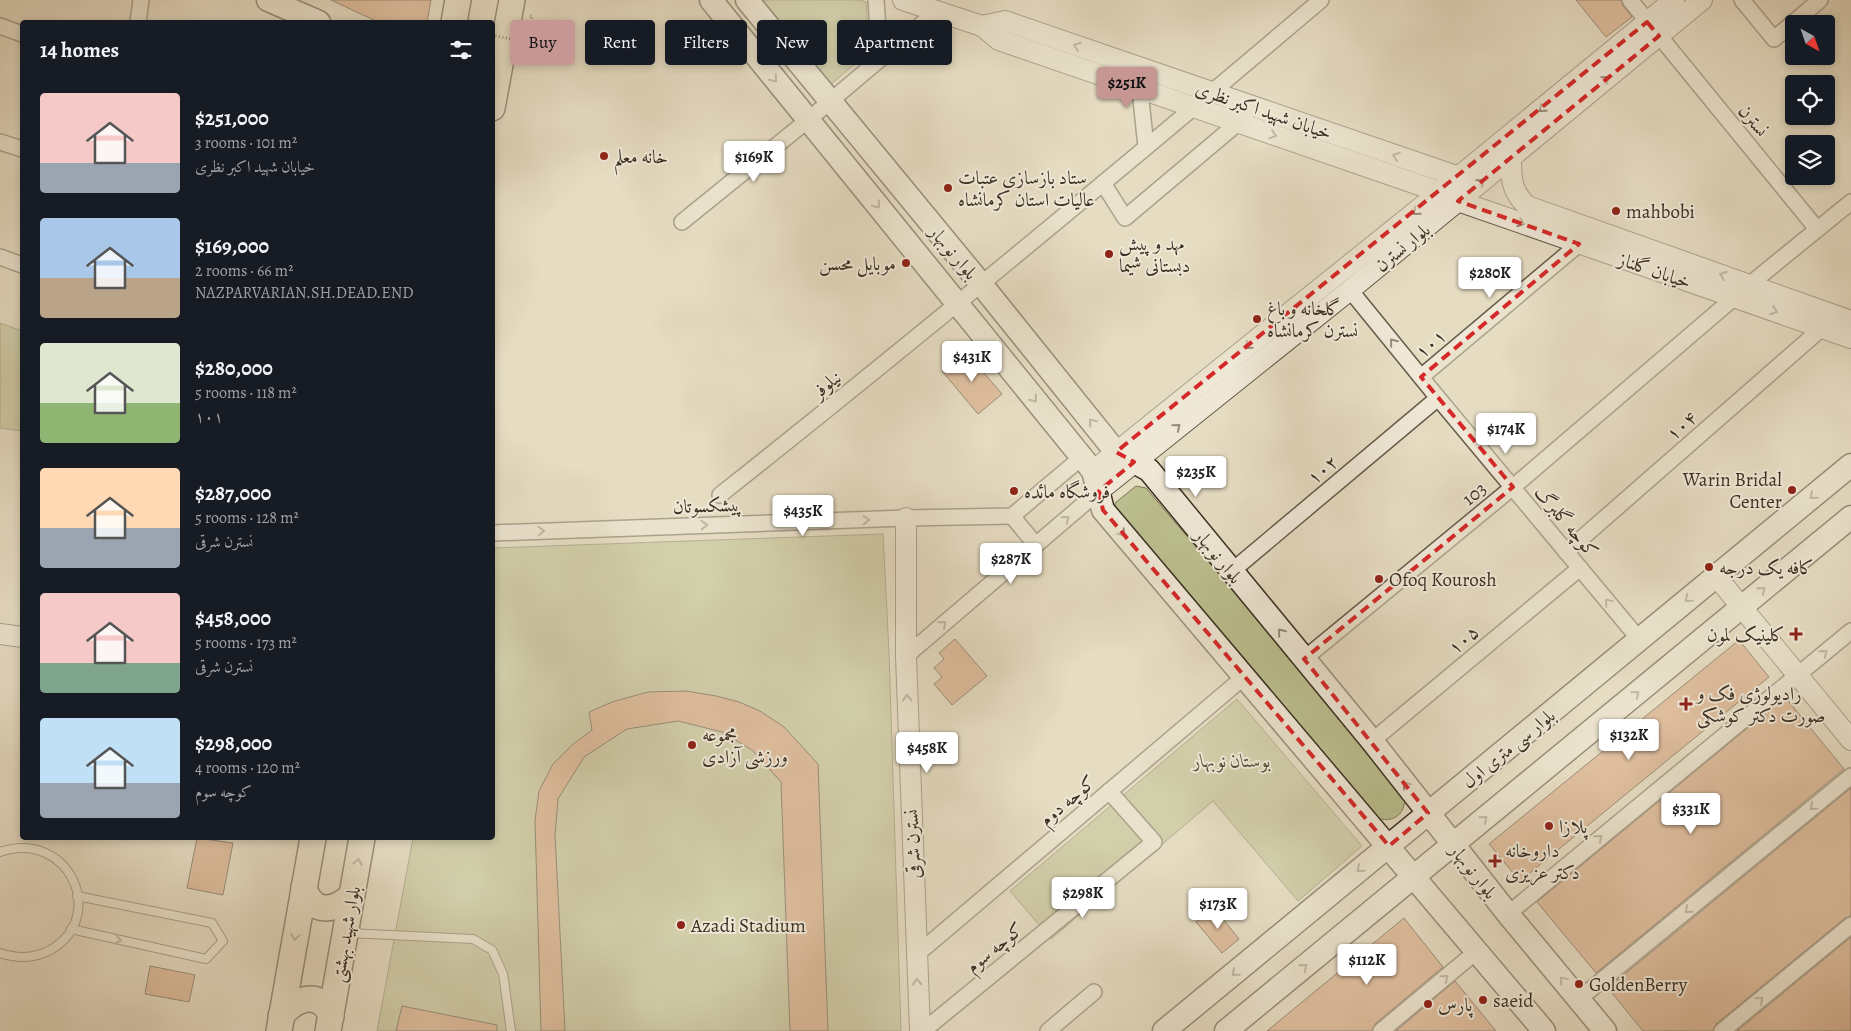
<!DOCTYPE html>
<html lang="en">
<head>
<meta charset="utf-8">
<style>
  :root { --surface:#171b24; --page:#242831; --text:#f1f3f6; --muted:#9ea1a6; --accent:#c59692 }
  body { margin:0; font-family:Alegreya,Amiri,serif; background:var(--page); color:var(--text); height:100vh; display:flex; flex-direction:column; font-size:19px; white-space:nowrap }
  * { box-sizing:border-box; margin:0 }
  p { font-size:16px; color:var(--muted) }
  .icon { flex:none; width:28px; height:28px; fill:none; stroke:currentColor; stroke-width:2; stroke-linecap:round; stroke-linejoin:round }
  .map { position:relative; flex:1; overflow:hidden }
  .sheet { position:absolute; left:20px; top:20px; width:475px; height:820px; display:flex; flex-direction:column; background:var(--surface); border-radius:5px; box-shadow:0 2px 8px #0003 }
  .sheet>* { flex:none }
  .top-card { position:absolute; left:510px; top:20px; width:475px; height:45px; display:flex; gap:10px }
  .needle { width:32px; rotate:140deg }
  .buttons { position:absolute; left:1785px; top:15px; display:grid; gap:10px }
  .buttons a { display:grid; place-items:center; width:50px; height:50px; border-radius:5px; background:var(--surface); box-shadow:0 2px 8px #0003; font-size:25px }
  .price { position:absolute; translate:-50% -42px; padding:0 11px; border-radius:5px; background:#fff; color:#222; font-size:16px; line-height:32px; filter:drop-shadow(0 1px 2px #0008) }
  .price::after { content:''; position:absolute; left:50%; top:30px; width:15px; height:11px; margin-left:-8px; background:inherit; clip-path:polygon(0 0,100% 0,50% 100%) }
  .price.on { background:var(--accent); color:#111 }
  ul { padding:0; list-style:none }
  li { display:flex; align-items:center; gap:15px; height:125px; padding:0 20px }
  li span { display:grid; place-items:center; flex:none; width:140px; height:100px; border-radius:5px; color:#555 }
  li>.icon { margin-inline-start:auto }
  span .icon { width:60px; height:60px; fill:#fffc; stroke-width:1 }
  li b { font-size:21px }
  h2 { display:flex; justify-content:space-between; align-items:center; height:60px; padding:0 20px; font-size:21px }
  .tag { padding:0 18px; border-radius:5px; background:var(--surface); box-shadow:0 2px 8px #0003; font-size:18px; line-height:45px }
  .tag.on { background:var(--accent); color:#111 }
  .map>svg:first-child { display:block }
  .green { fill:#bbbf8f; stroke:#7c7858 }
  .building { fill:#d89b73; stroke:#3d3022 }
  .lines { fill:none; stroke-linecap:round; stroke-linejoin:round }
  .service-casing { stroke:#675b4a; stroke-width:10 }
  .minor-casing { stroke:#675b4a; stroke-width:18 }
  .tertiary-casing { stroke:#675b4a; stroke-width:22 }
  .secondary-casing { stroke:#3d3022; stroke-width:25 }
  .primary-casing { stroke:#3d3022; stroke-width:28 }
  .path { stroke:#3d3022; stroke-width:3; stroke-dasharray:1 2.5; stroke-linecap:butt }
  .service { stroke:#efe8d7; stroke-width:8 }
  .minor { stroke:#efe8d7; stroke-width:15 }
  .tertiary { stroke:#efe8d7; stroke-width:20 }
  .secondary { stroke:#efe8d7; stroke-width:22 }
  .primary { stroke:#e6dcc2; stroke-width:25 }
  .path-bridge { stroke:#3d3022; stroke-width:3; stroke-dasharray:1 2.5; stroke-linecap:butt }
  .oneway { stroke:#968c7c }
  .oneway2 { stroke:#928672 }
  .marked { fill:none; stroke:#d62828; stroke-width:4; stroke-dasharray:10 6; stroke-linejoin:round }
  .poi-dot { fill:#8f2418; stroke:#efe8d7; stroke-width:2 }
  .labels { text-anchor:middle; stroke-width:4; stroke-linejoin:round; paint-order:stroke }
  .street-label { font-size:19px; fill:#3d3022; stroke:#efe8d7 }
  .poi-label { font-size:19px; fill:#3d3022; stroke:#efe8d7; text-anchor:start }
  .park-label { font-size:19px; font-style:italic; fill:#564d38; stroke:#efe8d7 }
</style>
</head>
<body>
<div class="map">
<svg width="1851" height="1031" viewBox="0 0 1851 1031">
  <rect width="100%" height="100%" fill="#e6dcc2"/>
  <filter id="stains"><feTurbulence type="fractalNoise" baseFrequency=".004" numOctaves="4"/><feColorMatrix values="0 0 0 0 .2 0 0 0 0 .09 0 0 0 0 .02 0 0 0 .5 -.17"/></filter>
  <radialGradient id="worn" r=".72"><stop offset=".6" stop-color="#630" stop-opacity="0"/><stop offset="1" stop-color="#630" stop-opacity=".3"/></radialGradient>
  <g class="green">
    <polygon points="755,0 860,0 866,2 869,52 829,86"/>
    <polygon points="0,323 22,331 22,431 0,428"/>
    <path d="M1136,486L1146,488L1404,792C1408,813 1394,825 1374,817L1116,514L1115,503Z"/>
    <polygon points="883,534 889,652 901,1031 377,1031 413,838 492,838 493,548"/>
    <polygon points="1237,699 1362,846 1298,901 1213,801 1051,939 1010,891"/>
  </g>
  <g class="building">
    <polygon points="331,0 431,0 427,22 378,22"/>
    <polygon points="1576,0 1621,0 1623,6 1632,17 1606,37"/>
    <polygon points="965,351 1002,394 978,414 942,371"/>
    <polygon points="955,639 987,676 952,705 934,684 942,677 934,668 944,659 939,653"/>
    <polygon points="1739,640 1769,677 1520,881 1489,844"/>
    <polygon points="686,691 716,696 739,702 760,711 784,727 818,764 828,1031 790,1031 781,782 752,750 722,732 678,721 627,729 584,757 558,799 555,835 565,1031 541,1031 535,820 539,791 553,764 572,745 592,730 589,712 612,702 648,692"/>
    <polygon points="1785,697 1844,769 1596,973 1537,902"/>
    <polygon points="1851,788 1851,916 1845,918 1716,1024 1713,1031 1643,1031 1608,988"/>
    <polygon points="197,838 233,843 223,895 187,888"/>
    <polygon points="1214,908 1239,939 1222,953 1196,922"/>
    <polygon points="1404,918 1443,967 1375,1024 1372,1031 1267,1031"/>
    <polygon points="1851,937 1851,1031 1737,1031"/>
    <polygon points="150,966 195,975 189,1002 145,994"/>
    <polygon points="1455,981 1496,1031 1396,1031"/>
    <polygon points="402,1006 497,1025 497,1031 396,1031"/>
  </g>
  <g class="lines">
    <g class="service-casing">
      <g id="service">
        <path d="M0,852C68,829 108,915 52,949C35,959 18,959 0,953"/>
        <polyline points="71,929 206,959 223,941 212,923 77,896"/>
        <polyline points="348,933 473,939 492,950 503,974 511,1031"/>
      </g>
    </g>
    <g class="minor-casing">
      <g id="minor">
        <polyline points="876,0 880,59"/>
        <polyline points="1630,0 1817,229"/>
        <polyline points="1742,0 1774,39 1820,0"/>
        <polyline points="138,22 141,0"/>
        <polyline points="0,26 22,34"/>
        <polyline points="1139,81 1146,147"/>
        <polyline points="0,142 22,149"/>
        <polyline points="1103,183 1125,218 1245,117"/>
        <polyline points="682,222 808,120 937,11"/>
        <polyline points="0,257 22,265"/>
        <polyline points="1350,290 1438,398 1639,639"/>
        <polyline points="1421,377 1579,244"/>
        <path d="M720,495C923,334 1123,168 1321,0"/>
        <polyline points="1012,516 1035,544"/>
        <polyline points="492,533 906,518 1012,516 1081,458"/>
        <polyline points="1566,552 1822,328"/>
        <polyline points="1232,571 1438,398"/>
        <polyline points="906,656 1099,491"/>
        <polyline points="1304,659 1513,487 1749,285 1851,202"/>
        <polyline points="1372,741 1580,568"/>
        <polyline points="1508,914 1851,631"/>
        <polyline points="916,955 1244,677"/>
        <polyline points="1579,999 1851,776"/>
        <polyline points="923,1031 1154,842 1109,791"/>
        <polyline points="1048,1031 1094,992"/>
        <polyline points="1381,1031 1477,951"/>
        <polyline points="1722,1031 1851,925"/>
      </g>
    </g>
    <g class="tertiary-casing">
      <g id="tertiary">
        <polyline points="903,0 982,26 999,40 1440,192"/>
        <polyline points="982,26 1005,21 1459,177"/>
        <path d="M1511,157C1511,178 1511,191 1527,206L1851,321"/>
        <polyline points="1458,201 1851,338"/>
        <polyline points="1093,471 1440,192 1674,0"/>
        <polyline points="1099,491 1350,290 1702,0"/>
        <polyline points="906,518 906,656 920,1031"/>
        <polyline points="1716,576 1851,740"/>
        <polyline points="0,634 22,637"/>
      </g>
    </g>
    <g class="secondary-casing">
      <g id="secondary">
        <polyline points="268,0 319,22"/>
        <polyline points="711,0 1093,471 1103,510 1544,1031"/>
        <polyline points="747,0 981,284 1116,452 1149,470 1372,741 1508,914 1605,1031"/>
        <polyline points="1164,1031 1851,465"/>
        <polyline points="1226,1031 1851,517"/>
      </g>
    </g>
    <g class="primary-casing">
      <g id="primary">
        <polyline points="454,22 458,0"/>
        <polyline points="492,108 512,0"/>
        <path d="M304,887C311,915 335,912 352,895"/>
        <path d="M281,1016C295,998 321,989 331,1016"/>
        <polyline points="279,1031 313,838"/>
        <polyline points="328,1031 362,838"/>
      </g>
    </g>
    <polyline class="path" points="528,43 532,16 528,15"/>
    <use href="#service" class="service"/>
    <use href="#minor" class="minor"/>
    <use href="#tertiary" class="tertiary"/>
    <use href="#secondary" class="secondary"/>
    <use href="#primary" class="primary"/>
    <polyline class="path-bridge" points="492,35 528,43"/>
  </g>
  <defs><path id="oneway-chevron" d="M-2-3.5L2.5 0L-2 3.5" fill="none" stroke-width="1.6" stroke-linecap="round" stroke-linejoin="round" transform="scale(1.25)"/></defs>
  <g class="oneway">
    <use href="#oneway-chevron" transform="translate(1077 46) rotate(-161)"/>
    <use href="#oneway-chevron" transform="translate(774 79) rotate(51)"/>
    <use href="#oneway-chevron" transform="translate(1606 79) rotate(-39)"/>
    <use href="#oneway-chevron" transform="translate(1542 109) rotate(141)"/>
    <use href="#oneway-chevron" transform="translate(1273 135) rotate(19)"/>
    <use href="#oneway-chevron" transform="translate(1396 156) rotate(-161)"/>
    <use href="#oneway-chevron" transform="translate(1481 182) rotate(-40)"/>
    <use href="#oneway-chevron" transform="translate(877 205) rotate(51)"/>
    <use href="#oneway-chevron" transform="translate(1416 212) rotate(141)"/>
    <use href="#oneway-chevron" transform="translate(1521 223) rotate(20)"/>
    <use href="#oneway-chevron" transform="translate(1723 275) rotate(-160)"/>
    <use href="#oneway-chevron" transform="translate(1774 311) rotate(20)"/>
    <use href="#oneway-chevron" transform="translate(1393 342) rotate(-129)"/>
    <use href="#oneway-chevron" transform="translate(1248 346) rotate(141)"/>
    <use href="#oneway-chevron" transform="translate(1034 399) rotate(51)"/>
    <use href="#oneway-chevron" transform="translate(1092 422) rotate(-129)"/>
    <use href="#oneway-chevron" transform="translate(1177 427) rotate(-39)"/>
    <use href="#oneway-chevron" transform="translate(1813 496) rotate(140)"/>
    <use href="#oneway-chevron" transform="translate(1066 519) rotate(-40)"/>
    <use href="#oneway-chevron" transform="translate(866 520) rotate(-2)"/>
    <use href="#oneway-chevron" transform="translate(704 525) rotate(-2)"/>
    <use href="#oneway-chevron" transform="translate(541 531) rotate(-2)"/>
    <use href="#oneway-chevron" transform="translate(1122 533) rotate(50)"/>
    <use href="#oneway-chevron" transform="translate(1762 590) rotate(-39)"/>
    <use href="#oneway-chevron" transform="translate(1688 599) rotate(141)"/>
    <use href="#oneway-chevron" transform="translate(1608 602) rotate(-130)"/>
    <use href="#oneway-chevron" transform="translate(943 624) rotate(-41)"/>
    <use href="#oneway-chevron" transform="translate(1281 632) rotate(-129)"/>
    <use href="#oneway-chevron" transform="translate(1824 653) rotate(-39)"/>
    <use href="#oneway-chevron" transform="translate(1636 694) rotate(-40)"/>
    <use href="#oneway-chevron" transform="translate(907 698) rotate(-92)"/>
    <use href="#oneway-chevron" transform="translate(1406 785) rotate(-128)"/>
    <use href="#oneway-chevron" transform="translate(1813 807) rotate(141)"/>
    <use href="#oneway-chevron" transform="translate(1484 819) rotate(-40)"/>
    <use href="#oneway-chevron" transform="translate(1599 838) rotate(-40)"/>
    <use href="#oneway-chevron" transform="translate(1360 869) rotate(140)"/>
    <use href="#oneway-chevron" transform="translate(1688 910) rotate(141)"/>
    <use href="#oneway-chevron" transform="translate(118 940) rotate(13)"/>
    <use href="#oneway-chevron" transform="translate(1304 967) rotate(-39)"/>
    <use href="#oneway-chevron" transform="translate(1235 973) rotate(140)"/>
    <use href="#oneway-chevron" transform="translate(1445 978) rotate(-39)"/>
    <use href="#oneway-chevron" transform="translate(1563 980) rotate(-130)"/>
    <use href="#oneway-chevron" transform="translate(917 982) rotate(-93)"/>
    <use href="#oneway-chevron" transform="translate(1760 1000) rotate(-39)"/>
  </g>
  <g class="oneway2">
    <use href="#oneway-chevron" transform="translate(358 862) rotate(-80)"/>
    <use href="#oneway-chevron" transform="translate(295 937) rotate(100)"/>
  </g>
  <path d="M0 0H1851V1031H0ZM1647,22L1659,36L1458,201L1579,244L1421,377L1513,487L1304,659L1428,813L1389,846L1103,510L1099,491L1134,462L1116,452Z" fill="#e6dcc2" fill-opacity=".55" fill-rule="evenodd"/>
  <path class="marked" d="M1647,22L1659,36L1458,201L1579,244L1421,377L1513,487L1304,659L1428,813L1389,846L1103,510L1099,491L1134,462L1116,452Z"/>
  <g class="poi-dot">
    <circle cx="604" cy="156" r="5"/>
    <circle cx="948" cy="188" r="5"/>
    <circle cx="1616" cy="211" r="5"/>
    <circle cx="1109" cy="254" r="5"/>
    <circle cx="906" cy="263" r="5"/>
    <circle cx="1257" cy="319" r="5"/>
    <circle cx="1792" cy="490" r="5"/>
    <circle cx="1014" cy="491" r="5"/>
    <circle cx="1709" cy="567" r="5"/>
    <circle cx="1379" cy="579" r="5"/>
    <path d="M1793.5 626.5h5v5h5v5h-5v5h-5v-5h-5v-5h5z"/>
    <path d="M1683.5 696.5h5v5h5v5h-5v5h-5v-5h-5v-5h5z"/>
    <circle cx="692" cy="745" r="5"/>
    <circle cx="1549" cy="826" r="5"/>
    <path d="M1492.5 853.5h5v5h5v5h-5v5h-5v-5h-5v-5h5z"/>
    <circle cx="681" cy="925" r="5"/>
    <circle cx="1579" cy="984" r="5"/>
    <circle cx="1483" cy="1000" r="5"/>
    <circle cx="1428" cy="1004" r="5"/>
  </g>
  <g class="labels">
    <g class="street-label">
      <text transform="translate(1264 110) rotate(19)" y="7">خیابان شهید اکبر نظری</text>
      <text transform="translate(1754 120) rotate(51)" y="7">نسترن</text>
      <text transform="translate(1402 247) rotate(-39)" y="7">بلوار نسترن</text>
      <text transform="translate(954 252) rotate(50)" y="7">بلوار نوبهار</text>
      <text transform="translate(1655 270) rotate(19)" y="7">خیابان گلناز</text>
      <text transform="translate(1430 343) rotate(-40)" y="7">۱۰۱</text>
      <text transform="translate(826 384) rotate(-39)" y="7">نیلوفر</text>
      <text transform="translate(1681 425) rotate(-41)" y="7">۱۰۴</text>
      <text transform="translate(1322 469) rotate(-40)" y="7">۱۰۲</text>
      <text transform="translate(1474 493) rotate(-39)" y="7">103</text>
      <text transform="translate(707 505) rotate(-2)" y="7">پیشکسوتان</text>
      <text transform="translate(1567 521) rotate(50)" y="7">کوچه گلبرگ</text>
      <text transform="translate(1219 556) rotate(51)" y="7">بلوار نوبهار</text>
      <text transform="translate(1463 639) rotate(-40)" y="7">۱۰۵</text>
      <text transform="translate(1508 748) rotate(-39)" y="7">بلوار سی متری اول</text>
      <text transform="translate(1067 800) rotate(-40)" y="7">کوچه دوم</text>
      <text transform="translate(912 844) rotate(-92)" y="7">نسترن شرقی</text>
      <text transform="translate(1474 871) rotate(52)" y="7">بلوار نوبهار</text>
      <text transform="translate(345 934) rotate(-80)" y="7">بلوار شهید بهشتی</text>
      <text transform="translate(994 947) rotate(-39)" y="7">کوچه سوم</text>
    </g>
    <g class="poi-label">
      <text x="614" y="163">خانه معلم</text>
      <text x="958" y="184">ستاد بازسازی عتبات<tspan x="958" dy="22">عالیات استان کرمانشاه</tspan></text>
      <text x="1626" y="218">mahbobi</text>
      <text x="1119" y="250">مهد و پیش<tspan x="1119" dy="22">دبستانی شیما</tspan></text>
      <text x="896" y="270" text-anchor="end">موبایل محسن</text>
      <text x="1267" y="315">گلخانه و باغ<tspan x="1267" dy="22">نسترن کرمانشاه</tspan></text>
      <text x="1782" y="486" text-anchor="end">Warin Bridal<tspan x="1782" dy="22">Center</tspan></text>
      <text x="1024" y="498">فروشگاه مائده</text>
      <text x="1719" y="574">کافه یک درجه</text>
      <text x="1389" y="586">Ofoq Kourosh</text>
      <text x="1785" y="641" text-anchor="end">کلینیک لمون</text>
      <text x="1697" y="700">رادیولوژی فک و<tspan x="1697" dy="22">صورت دکتر کوشکی</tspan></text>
      <text x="702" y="741">مجموعه<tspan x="702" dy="22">ورزشی آزادی</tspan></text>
      <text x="1559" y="833">پلازا</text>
      <text x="1505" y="857">داروخانه<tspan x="1505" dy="22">دکتر عزیزی</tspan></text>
      <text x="691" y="932">Azadi Stadium</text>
      <text x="1589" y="991">GoldenBerry</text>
      <text x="1493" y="1007">saeid</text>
      <text x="1438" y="1011">پارس</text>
    </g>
    <g class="park-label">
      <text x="1232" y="767">بوستان نوبهار</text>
    </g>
  </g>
  <rect width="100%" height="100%" filter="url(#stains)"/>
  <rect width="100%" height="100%" fill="url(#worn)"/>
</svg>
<div class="buttons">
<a><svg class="needle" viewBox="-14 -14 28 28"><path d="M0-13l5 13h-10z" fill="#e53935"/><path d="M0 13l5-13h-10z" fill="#9ea1a6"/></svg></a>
<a><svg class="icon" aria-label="locate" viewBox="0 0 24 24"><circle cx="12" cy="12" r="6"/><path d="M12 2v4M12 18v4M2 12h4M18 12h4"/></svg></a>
<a><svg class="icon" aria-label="layers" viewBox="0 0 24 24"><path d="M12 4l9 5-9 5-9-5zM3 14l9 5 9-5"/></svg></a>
</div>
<b class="price on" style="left:1127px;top:109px">$251K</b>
<b class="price" style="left:754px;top:183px">$169K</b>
<b class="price" style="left:1490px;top:299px">$280K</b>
<b class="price" style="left:972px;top:383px">$431K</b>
<b class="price" style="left:1506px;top:455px">$174K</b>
<b class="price" style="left:1196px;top:498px">$235K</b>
<b class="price" style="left:803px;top:537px">$435K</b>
<b class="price" style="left:1011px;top:585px">$287K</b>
<b class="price" style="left:1629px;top:761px">$132K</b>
<b class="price" style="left:927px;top:774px">$458K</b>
<b class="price" style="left:1691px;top:835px">$331K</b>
<b class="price" style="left:1083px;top:919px">$298K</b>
<b class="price" style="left:1218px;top:930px">$173K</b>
<b class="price" style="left:1367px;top:986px">$112K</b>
<div class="top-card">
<a class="tag on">Buy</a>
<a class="tag">Rent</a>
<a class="tag">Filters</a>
<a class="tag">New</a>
<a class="tag">Apartment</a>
</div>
<section class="sheet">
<h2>14 homes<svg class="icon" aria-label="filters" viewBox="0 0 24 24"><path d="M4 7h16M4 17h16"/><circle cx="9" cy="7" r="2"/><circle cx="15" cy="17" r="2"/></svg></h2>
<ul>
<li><span style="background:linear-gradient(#f6c9c9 70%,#9aa5b1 0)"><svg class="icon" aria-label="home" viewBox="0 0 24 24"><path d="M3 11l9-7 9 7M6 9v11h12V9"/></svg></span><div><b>$251,000</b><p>3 rooms · 101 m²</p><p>خیابان شهید اکبر نظری</p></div></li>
<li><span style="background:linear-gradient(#a9c7e8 60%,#b9a48a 0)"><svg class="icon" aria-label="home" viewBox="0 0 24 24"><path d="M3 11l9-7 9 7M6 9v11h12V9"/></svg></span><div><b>$169,000</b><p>2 rooms · 66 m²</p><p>NAZPARVARIAN.SH.DEAD.END</p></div></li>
<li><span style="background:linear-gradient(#dfe7d0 60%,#8fb573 0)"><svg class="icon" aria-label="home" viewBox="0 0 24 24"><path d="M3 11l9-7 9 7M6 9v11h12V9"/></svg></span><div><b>$280,000</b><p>5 rooms · 118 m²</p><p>۱۰۱</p></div></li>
<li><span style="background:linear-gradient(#ffd9b3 60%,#9aa5b1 0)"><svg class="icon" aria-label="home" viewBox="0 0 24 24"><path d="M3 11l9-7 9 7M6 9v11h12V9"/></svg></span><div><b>$287,000</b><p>5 rooms · 128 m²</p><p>نسترن شرقی</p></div></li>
<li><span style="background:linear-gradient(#f6c9c9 70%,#7fa58c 0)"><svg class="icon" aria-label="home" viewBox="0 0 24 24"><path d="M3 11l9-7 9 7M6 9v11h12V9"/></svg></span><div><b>$458,000</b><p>5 rooms · 173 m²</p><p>نسترن شرقی</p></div></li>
<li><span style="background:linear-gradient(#bfe0f5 65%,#9aa5b1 0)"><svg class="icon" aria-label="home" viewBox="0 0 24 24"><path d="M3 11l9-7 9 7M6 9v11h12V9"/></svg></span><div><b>$298,000</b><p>4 rooms · 120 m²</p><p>کوچه سوم</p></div></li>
</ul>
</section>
</div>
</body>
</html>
